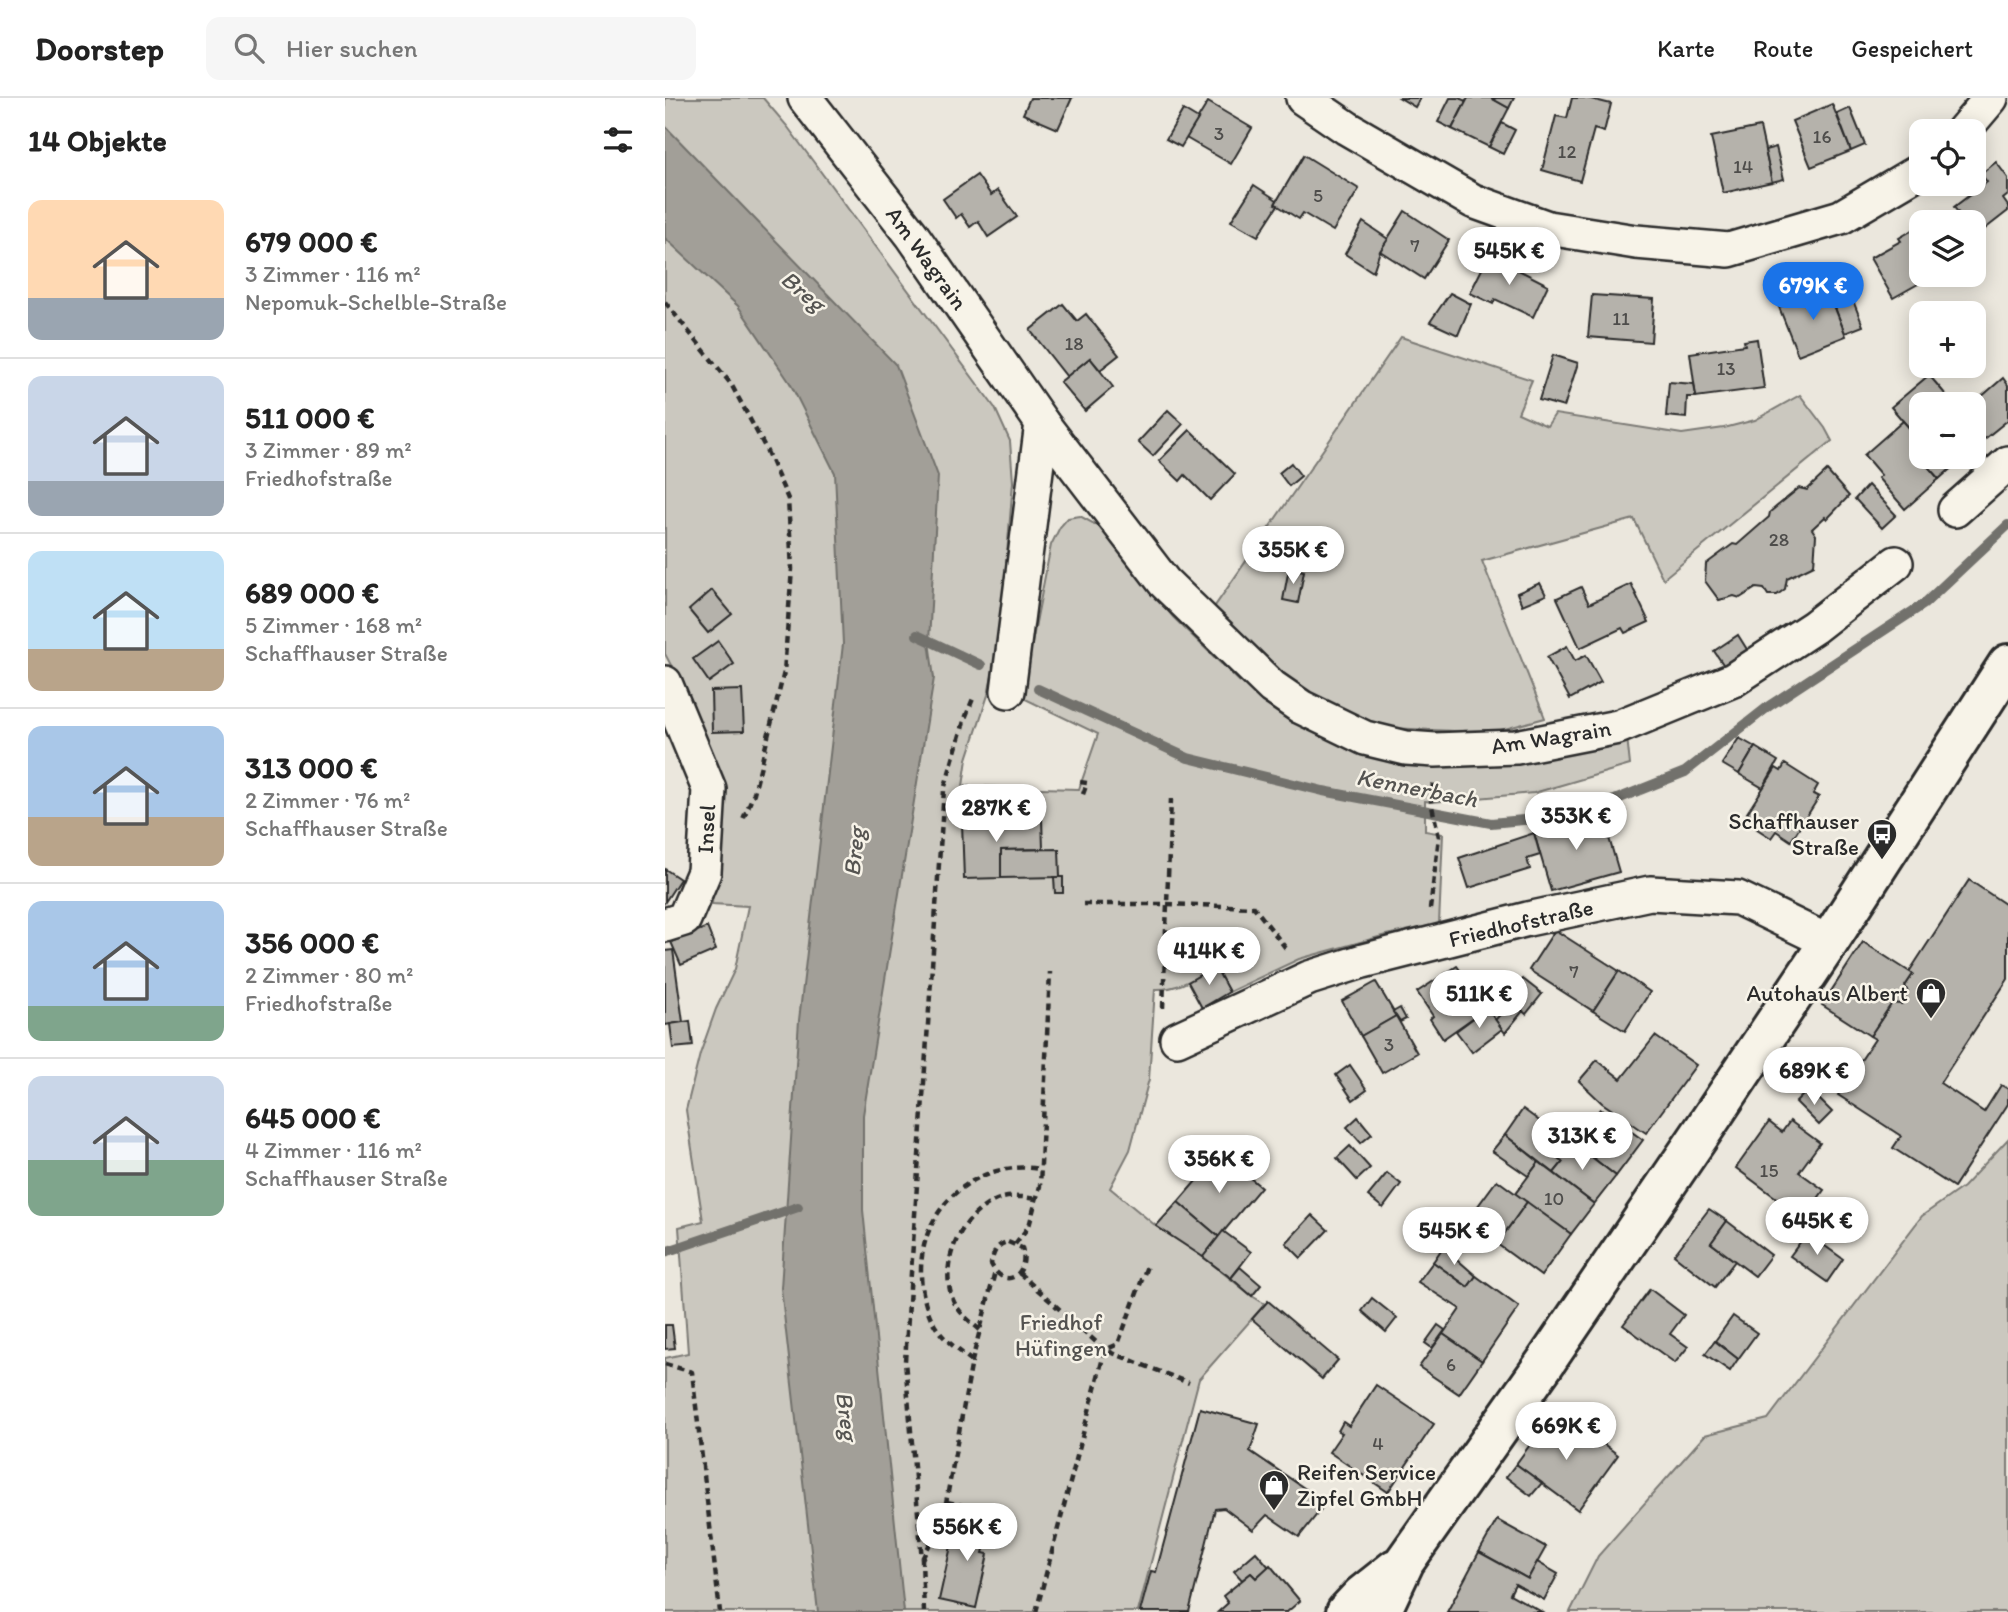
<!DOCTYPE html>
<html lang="de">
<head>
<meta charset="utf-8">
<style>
  :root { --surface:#fff; --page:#f6f6f6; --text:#222; --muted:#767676; --line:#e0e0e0; --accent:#1a73e8 }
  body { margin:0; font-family:Itim,sans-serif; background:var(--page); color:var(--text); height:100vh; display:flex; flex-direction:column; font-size:26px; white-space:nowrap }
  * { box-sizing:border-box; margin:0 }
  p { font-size:23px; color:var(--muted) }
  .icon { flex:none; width:38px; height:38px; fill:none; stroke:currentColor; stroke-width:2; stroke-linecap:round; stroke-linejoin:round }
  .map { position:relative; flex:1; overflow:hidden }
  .panel { display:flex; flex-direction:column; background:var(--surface); width:665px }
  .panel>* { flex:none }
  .buttons { position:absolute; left:1244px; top:21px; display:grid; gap:14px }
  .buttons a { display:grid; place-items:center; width:77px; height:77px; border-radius:14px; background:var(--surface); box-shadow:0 4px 18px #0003; font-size:35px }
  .price { position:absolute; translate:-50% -60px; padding:0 16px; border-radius:24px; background:#fff; color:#222; font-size:23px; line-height:46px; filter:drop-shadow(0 2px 4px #0008) }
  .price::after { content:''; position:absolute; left:50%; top:42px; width:21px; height:16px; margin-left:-10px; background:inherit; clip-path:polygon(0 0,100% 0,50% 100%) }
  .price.current { background:var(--accent); color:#fff }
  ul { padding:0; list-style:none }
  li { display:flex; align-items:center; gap:21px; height:175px; padding:0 28px }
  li+li { border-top:2px solid var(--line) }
  li span { display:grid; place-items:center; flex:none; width:196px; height:140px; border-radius:14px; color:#555 }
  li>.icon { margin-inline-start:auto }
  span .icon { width:84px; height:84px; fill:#fffc; stroke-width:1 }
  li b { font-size:30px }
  h2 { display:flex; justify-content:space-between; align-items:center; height:84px; padding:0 28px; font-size:30px }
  header { display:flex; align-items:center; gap:42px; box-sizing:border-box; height:98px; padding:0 35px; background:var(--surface); border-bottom:2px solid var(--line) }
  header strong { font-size:33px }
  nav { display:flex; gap:38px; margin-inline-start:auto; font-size:24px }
  .search { width:490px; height:63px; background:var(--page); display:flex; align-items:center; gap:18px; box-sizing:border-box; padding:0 24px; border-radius:14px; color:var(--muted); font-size:26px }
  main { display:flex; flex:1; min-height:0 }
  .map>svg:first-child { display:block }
  .green { fill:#cbc8bf; stroke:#7b7a75; stroke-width:2 }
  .water { fill:#a29f98; stroke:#72716c; stroke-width:2 }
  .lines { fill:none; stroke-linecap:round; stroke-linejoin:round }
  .stream { stroke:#72716c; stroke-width:10 }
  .building { fill:#b5b2ab; stroke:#2b2b2b; stroke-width:2 }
  .minor-casing { stroke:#2b2b2b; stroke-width:38 }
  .major-casing { stroke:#2b2b2b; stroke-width:44 }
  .path { stroke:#2b2b2b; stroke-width:4.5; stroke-dasharray:7 5; stroke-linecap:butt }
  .minor { stroke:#f7f3e8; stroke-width:33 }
  .major { stroke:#f7f3e8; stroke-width:38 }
  .labels { text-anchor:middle; stroke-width:5; stroke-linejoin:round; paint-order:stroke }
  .number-label { font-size:19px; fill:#4e4d4b }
  .street-label { font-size:23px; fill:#2b2b2b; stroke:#f7f3e8 }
  .poi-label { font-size:23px; fill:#2b2b2b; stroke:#f7f3e8; text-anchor:end }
  .park-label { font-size:23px; fill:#535250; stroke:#f7f3e8 }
  .water-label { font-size:24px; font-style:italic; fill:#555451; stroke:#f7f3e8 }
</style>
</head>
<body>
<header>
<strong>Doorstep</strong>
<div class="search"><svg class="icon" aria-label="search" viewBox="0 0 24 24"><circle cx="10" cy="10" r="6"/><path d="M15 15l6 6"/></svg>Hier suchen</div>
<nav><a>Karte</a><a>Route</a><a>Gespeichert</a></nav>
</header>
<main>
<section class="panel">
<h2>14 Objekte<svg class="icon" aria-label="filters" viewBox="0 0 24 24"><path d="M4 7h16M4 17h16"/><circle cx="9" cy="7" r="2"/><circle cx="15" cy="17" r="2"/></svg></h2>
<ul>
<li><span style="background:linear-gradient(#ffd9b3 70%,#9aa5b1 0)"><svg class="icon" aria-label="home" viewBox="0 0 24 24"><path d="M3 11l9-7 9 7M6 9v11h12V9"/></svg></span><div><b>679 000 €</b><p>3 Zimmer · 116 m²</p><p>Nepomuk-Schelble-Straße</p></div></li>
<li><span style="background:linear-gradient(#c9d6e8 75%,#9aa5b1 0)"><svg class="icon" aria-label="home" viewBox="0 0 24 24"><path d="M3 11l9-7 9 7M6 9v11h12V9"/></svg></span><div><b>511 000 €</b><p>3 Zimmer · 89 m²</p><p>Friedhofstraße</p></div></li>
<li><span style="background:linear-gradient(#bfe0f5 70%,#b9a48a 0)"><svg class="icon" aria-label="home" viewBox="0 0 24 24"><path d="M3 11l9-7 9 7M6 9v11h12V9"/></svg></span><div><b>689 000 €</b><p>5 Zimmer · 168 m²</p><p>Schaffhauser Straße</p></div></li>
<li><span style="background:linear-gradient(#a9c7e8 65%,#b9a48a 0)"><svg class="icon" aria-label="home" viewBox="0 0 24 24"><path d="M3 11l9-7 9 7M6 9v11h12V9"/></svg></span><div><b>313 000 €</b><p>2 Zimmer · 76 m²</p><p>Schaffhauser Straße</p></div></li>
<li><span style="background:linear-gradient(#a9c7e8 75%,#7fa58c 0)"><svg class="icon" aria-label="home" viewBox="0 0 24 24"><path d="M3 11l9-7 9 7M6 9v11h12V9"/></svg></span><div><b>356 000 €</b><p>2 Zimmer · 80 m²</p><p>Friedhofstraße</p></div></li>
<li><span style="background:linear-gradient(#c9d6e8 60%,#7fa58c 0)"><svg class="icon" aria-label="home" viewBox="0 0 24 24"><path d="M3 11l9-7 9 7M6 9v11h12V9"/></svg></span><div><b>645 000 €</b><p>4 Zimmer · 116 m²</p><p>Schaffhauser Straße</p></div></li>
</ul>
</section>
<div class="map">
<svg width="1343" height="1514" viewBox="0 0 1343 1514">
  <rect width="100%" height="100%" fill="#ebe7dd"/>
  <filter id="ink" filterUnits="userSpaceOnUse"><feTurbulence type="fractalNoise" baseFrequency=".0143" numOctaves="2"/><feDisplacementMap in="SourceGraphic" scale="14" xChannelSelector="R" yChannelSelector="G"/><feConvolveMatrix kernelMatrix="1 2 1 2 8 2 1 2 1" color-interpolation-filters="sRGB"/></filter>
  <g filter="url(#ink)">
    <g class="green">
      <path d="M0,0H98L122,28L330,310L345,343L348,384L335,541L323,597L302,661L298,688L414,691L433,636L354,598L363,566L386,447L395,429L403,420L415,418L435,429L508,519L574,583L631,621L693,652L962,639L965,667L869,695L767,704L760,703V733L778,736L774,826L721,837L634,861L564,894L550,869C530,880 513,892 490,891L484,981L465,1052L445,1090L491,1128L538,1159L587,1198L600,1206L534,1281L473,1514H0V1260L23,1255L14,1129L38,1123L21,1012L35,956L51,911L70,871L83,808L47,806L56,684L30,612L0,556Z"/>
      <polygon points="736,239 867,282 853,315 882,328 890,316 1017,336 1059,330 1090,322 1135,297 1160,330 1167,343 998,481 969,421 817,463 880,620 836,632 788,633 726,630 693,622 655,604 613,575 548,511"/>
      <polygon points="1343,1041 1343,1514 905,1514 933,1458 1040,1337 1103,1321 1257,1118 1298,1089"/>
    </g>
    <polygon class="water" points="0,28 231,267 273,378 264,544 269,580 198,1017 198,1112 239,1514 153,1514 116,1190 134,922 178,546 170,375 125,285 73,208 0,140"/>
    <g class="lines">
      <g class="stream">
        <polyline points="252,537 316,567"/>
        <polyline points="373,591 523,660 658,693 826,725 912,717 1020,674 1104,608 1259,506 1343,427"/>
        <polyline points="0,1154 133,1109"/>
      </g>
    </g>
    <g class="building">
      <polygon points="365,0 407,0 393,31 358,16"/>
      <polygon points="735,0 755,0 750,9"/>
      <polygon points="785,0 794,0 801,3 787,31 773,24"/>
      <polygon points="803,0 826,0 844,10 824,49 787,31"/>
      <polygon points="826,0 849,0 844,10"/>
      <polygon points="907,0 922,0 946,6 939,34 929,31 915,83 877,72 891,18 902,20"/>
      <polygon points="543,4 587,30 566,66 521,40"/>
      <polygon points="1167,6 1186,53 1146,69 1127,23"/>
      <polygon points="1185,10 1200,47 1186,53 1172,16"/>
      <polygon points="518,12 533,21 516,49 501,41"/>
      <polygon points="837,25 850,32 838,56 824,49"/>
      <polygon points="1095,29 1107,84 1058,95 1046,39"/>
      <polygon points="1111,49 1119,81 1107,84 1100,52"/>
      <polygon points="639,57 694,91 668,133 638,115 634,121 610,106"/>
      <polygon points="1331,64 1343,80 1343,97 1338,101 1343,108 1343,113 1311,138 1309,124 1300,124 1289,109 1322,84 1316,76"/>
      <polygon points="312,77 326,97 333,92 352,119 323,139 313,123 305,129 296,116 291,120 278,101"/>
      <polygon points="589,87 612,102 610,106 613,107 593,138 566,123"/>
      <polygon points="740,113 784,142 759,181 715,153"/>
      <polygon points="698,124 723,141 715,153 708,174 680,156"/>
      <polygon points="1253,129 1256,134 1256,177 1269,177 1228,200 1205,160 1236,143 1234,140"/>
      <polygon points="824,157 883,187 868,219 830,201 828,206 805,195"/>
      <polygon points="1178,177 1198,228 1180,235 1160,184"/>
      <polygon points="1162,190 1181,238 1133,257 1114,209"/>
      <polygon points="785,195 806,206 793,237 765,224"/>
      <polygon points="927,197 989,201 986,244 923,239"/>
      <polygon points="398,206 412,223 421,216 454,257 435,272 425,260 402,279 365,232"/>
      <polygon points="1092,241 1099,290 1031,299 1025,255 1080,247 1079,243"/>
      <polygon points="888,257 913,265 899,309 874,302"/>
      <polygon points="425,260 448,289 420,313 395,284"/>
      <polygon points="1264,277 1281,297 1271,306 1256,306 1256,319 1244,330 1226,309"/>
      <polygon points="1338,280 1343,287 1343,322 1312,347 1309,343 1308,306"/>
      <polygon points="1004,284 1029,286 1031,299 1022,299 1021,320 1001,318"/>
      <polygon points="503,312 518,326 488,358 473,344"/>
      <polygon points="1238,323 1255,342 1246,349 1274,381 1240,411 1213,380 1216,377 1199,357"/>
      <polygon points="525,332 570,376 545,402 520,377 515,383 494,363"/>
      <polygon points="1256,340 1256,359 1299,359 1274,381 1246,349"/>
      <polygon points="626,365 636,378 624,388 614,375"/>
      <polygon points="1162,373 1184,398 1162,421 1160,419 1147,431 1151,437 1149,467 1122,480 1120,491 1112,497 1103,497 1099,491 1091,490 1075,500 1069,498 1054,502 1040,483 1041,466 1068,446 1072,447 1104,419 1105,414 1134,390 1142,392"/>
      <polygon points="1203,387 1231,417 1217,430 1190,401"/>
      <polygon points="624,470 639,473 633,505 618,502"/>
      <polygon points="875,485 881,497 857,507 852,495"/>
      <polygon points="966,486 984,524 960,535 957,530 915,550 892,500 916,489 924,506"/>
      <polygon points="47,492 67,516 43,535 24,512"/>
      <polygon points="1073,537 1083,553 1060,569 1049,553"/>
      <polygon points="53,543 69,566 44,584 28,561"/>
      <polygon points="902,548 910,563 921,557 936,584 905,601 882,559"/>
      <polygon points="77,592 79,633 47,634 46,593"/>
      <polygon points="1074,640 1090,649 1074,676 1057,666"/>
      <polygon points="1090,649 1113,663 1098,690 1074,676"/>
      <polygon points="1120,666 1153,687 1148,696 1154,699 1126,743 1111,733 1106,740 1089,729 1094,722 1082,715 1111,670 1116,673"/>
      <polygon points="937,716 954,774 886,793 869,735"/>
      <polygon points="377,721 378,751 336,752 336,780 299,781 297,724"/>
      <polygon points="869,735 875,757 862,761 865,771 804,790 794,760"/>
      <polygon points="394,751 395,779 336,780 336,752"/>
      <polygon points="0,771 15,781 0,804"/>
      <polygon points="389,779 398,779 398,795 390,795"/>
      <polygon points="1304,782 1343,808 1343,881 1275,985 1319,1014 1336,987 1343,991 1343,1006 1289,1089 1228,1050 1236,1038 1173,997 1210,941 1205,938 1227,905 1237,906 1243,895 1240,888 1248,876 1244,874"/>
      <polygon points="42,829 51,852 16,867 6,844"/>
      <polygon points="890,832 954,873 928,913 864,872"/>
      <polygon points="1198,844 1248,876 1240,888 1243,895 1237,906 1227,905 1205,938 1157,907"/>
      <polygon points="8,852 18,924 0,927 0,853"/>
      <polygon points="550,868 564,894 537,910 523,884"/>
      <polygon points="792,868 822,910 778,941 765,921 768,918 752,894"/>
      <polygon points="954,873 985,894 960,933 928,913"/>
      <polygon points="858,881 877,896 861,916 842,900"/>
      <polygon points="711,884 731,918 696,938 677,903"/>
      <polygon points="847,904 858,913 840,935 830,922"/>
      <polygon points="735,910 741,921 735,924 728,914"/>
      <polygon points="822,910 837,931 807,954 791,933"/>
      <polygon points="731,918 752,955 717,975 696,938"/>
      <polygon points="25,923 28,948 8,950 5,926"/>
      <polygon points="990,938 1031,967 981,1035 937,1005 914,983 932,962 956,981"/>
      <polygon points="685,967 702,992 688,1002 671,977"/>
      <polygon points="1144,991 1167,1014 1154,1027 1131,1004"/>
      <polygon points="858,1011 884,1030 874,1044 898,1064 889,1075 840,1037"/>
      <polygon points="935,1011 978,1042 951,1078 910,1046"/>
      <polygon points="693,1019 707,1036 696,1045 682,1029"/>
      <polygon points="1125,1023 1155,1045 1134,1074 1159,1092 1141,1117 1116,1099 1114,1102 1071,1070 1104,1024 1117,1034"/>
      <polygon points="840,1037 874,1064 863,1078 827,1053"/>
      <polygon points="896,1042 907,1050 910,1046 951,1078 929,1106 889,1075 898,1064 887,1055"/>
      <polygon points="685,1048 705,1070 692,1082 672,1060"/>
      <polygon points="555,1055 596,1089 554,1139 513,1104"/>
      <polygon points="874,1064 929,1106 906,1136 850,1096"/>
      <polygon points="722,1075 736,1086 718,1110 703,1098"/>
      <polygon points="832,1082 862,1104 837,1139 807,1116"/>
      <polygon points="513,1104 554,1139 538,1159 491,1128"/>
      <polygon points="862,1104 906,1136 876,1178 832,1146"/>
      <polygon points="1044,1111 1062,1123 1046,1145 1070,1163 1050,1189 1009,1157"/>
      <polygon points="647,1117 663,1132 636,1160 621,1145"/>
      <polygon points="1062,1123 1106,1157 1090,1178 1046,1145"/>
      <polygon points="558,1133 586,1154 566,1180 538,1159"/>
      <polygon points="1142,1135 1178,1161 1162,1184 1125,1158"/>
      <polygon points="778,1149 811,1178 803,1189 768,1164"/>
      <polygon points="768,1164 803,1189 811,1178 854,1209 817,1263 778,1236 795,1211 753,1184"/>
      <polygon points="575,1169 596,1187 587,1198 566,1180"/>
      <polygon points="985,1191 1019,1217 1005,1236 1023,1249 1010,1265 958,1227"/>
      <polygon points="707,1200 732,1220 721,1234 697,1213"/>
      <polygon points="603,1203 673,1262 657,1281 587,1221"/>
      <polygon points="1068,1218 1092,1235 1073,1261 1050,1243"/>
      <polygon points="0,1227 7,1227 10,1250 0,1251"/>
      <polygon points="773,1227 780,1232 767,1250 760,1245"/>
      <polygon points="778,1236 817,1263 794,1296 754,1269"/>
      <polygon points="1050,1243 1073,1261 1065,1273 1040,1256"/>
      <polygon points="711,1287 769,1326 723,1394 664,1354 677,1335 673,1333 678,1324 684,1328"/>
      <polygon points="535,1310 594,1326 585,1353 661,1405 634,1439 602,1417 588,1432 559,1410 550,1411 524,1514 475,1514 486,1473 491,1474"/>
      <polygon points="886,1318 927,1348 932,1341 953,1357 913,1412 851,1366"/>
      <polygon points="851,1366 877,1385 866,1398 841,1379"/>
      <polygon points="306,1414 320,1418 324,1434 318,1455 323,1456 311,1510 274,1502 286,1448 290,1448 295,1426"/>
      <polygon points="832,1422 881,1449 863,1481 814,1454"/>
      <polygon points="591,1454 604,1469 591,1480 586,1475 577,1482 569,1473"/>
      <polygon points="814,1454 863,1481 872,1464 893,1476 879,1502 850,1486 845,1496 877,1514 782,1514"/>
      <polygon points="605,1467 635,1503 622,1514 553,1514 563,1505 558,1498 586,1475 591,1480"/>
    </g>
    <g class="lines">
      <g class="minor-casing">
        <g id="minor">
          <polyline points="140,0 247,137 377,325 499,484 607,589 636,609 700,640 741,650 770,652 851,649 953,629 1068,582 1149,529 1231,465"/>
          <polyline points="638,0 682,30 808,103 883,130 971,144 1064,152 1176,119 1256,72"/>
          <polyline points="1298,33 1326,0"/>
          <polyline points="1290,412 1343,365"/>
          <polyline points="0,585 44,691 39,774 19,821 0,827"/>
          <polyline points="343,593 377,325"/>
          <polyline points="512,941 644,880 698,863 863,821 985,795 1073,800 1164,844"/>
        </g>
      </g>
      <g class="major-casing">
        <g id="major">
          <polyline points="681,1514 696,1498 730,1471"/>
          <polyline points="716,1514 740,1463 880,1265 1041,1028 1164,844 1343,566"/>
        </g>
      </g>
      <g class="path">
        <polyline points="0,204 66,286 100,349 123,401 127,471 119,574 89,695 78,721"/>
        <polyline points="415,684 422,685 417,699"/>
        <polyline points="418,806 502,806 589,809 623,853"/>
        <polyline points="765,811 774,739 766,704 768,684"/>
        <polyline points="498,910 506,701"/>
        <path d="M343,1144L357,1150C365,1176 340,1194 326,1166C328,1156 331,1146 343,1144Z"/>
        <polyline points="350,1146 364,1128 375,1088 385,874"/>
        <polyline points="354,1175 440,1252 524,1285"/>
        <path d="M315,1232C306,1224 295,1216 289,1204C272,1167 295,1116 334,1101C346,1097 359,1099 372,1101"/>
        <path d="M307,1263C294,1252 278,1242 269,1226C261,1212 256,1192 256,1175C255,1121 294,1075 349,1070C358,1069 367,1070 376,1071"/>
        <polyline points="0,1266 27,1274 55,1514"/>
        <polyline points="282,1404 316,1411"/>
        <polyline points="257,1461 278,1421 307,1263 330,1174"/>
        <polyline points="259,1514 257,1462 240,1263 279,692 299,623 309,598"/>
        <polyline points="371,1514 440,1252 453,1246 482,1168"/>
      </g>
      <use href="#minor" class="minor"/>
      <use href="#major" class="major"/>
    </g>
  </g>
  <defs>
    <g id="bus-pin" transform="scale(1.575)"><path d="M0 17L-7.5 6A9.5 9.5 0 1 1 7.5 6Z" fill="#2b2b2b" stroke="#f7f3e8"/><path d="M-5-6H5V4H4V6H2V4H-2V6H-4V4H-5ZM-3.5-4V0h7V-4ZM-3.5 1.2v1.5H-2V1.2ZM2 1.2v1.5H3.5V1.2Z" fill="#fff"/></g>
    <g id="shop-pin" transform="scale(1.575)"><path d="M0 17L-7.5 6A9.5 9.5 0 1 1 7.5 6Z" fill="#2b2b2b" stroke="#f7f3e8"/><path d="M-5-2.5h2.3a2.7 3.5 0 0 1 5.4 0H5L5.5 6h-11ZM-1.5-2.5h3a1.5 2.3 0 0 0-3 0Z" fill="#fff"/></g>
  </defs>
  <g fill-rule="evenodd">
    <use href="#bus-pin" x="1217" y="736"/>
    <use href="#shop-pin" x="1266" y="895"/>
    <use href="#shop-pin" x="609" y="1387"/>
  </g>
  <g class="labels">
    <g class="number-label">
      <text x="554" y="42">3</text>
      <text x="1157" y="45">16</text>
      <text x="902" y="60">12</text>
      <text x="1078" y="75">14</text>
      <text x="653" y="104">5</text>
      <text x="750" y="154">7</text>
      <text x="956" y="227">11</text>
      <text x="409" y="252">18</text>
      <text x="1061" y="277">13</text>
      <text x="1114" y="448">28</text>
      <text x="909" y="880">7</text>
      <text x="724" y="953">3</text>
      <text x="1104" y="1079">15</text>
      <text x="889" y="1107">10</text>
      <text x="786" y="1273">6</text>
      <text x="713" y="1352">4</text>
    </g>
    <g class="street-label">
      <text transform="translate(262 160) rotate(54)" y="8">Am Wagrain</text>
      <text transform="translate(886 639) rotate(-9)" y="8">Am Wagrain</text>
      <text transform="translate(41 731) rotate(-87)" y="8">Insel</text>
      <text transform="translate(856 825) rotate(-13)" y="8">Friedhofstraße</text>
    </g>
    <g class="poi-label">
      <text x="1194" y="731">Schaffhauser<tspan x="1194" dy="26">Straße</tspan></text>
      <text x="1243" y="903">Autohaus Albert</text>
      <text x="632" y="1382" text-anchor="start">Reifen Service<tspan x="632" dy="26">Zipfel GmbH</tspan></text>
    </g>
    <g class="park-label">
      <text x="396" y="1232">Friedhof<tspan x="396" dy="26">Hüfingen</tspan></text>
    </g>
    <g class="water-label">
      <text transform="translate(138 193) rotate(40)" y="8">Breg</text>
      <text transform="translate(752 690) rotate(11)" y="8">Kennerbach</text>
      <text transform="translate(189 754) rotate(-84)" y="8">Breg</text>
      <text transform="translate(182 1318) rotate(83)" y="8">Breg</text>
    </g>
  </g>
</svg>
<div class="buttons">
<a><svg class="icon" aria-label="locate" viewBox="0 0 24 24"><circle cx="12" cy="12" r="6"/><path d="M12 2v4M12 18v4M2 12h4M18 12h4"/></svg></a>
<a><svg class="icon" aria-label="layers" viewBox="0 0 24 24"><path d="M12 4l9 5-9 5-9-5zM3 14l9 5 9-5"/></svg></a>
<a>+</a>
<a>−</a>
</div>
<b class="price" style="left:844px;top:189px">545K €</b>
<b class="price current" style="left:1148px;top:224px">679K €</b>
<b class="price" style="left:628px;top:488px">355K €</b>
<b class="price" style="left:331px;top:746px">287K €</b>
<b class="price" style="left:911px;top:754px">353K €</b>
<b class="price" style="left:544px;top:889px">414K €</b>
<b class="price" style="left:814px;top:932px">511K €</b>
<b class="price" style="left:1149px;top:1009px">689K €</b>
<b class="price" style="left:917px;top:1074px">313K €</b>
<b class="price" style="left:554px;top:1097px">356K €</b>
<b class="price" style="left:1152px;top:1159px">645K €</b>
<b class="price" style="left:789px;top:1169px">545K €</b>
<b class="price" style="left:901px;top:1364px">669K €</b>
<b class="price" style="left:302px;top:1465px">556K €</b>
</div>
</main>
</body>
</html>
